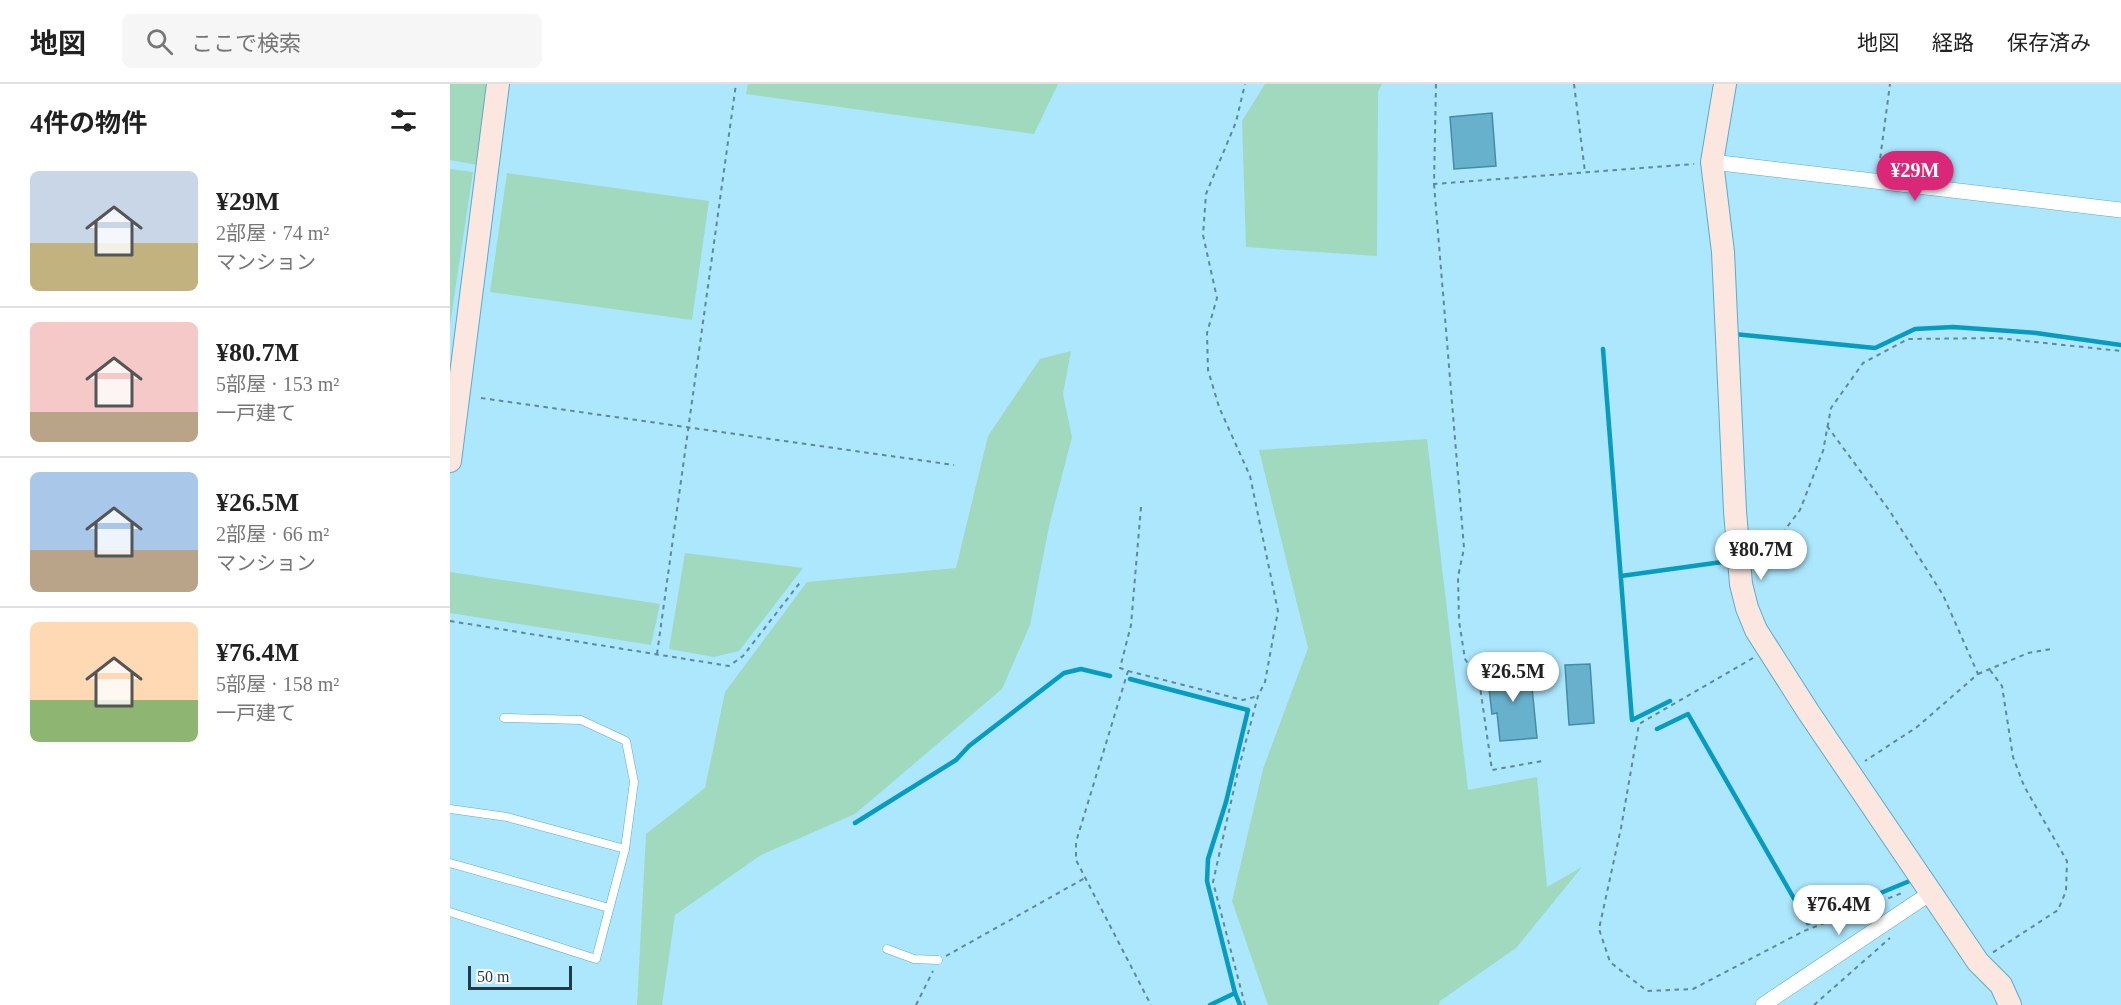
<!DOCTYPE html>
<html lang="ja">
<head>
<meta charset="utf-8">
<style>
  :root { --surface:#fff; --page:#f6f6f6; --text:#222; --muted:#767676; --line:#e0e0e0; --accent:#db2777 }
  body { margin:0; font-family:"Times New Roman","Noto Sans JP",serif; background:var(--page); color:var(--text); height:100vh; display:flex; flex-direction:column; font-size:22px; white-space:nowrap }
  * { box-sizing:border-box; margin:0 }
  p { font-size:20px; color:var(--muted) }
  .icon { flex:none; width:33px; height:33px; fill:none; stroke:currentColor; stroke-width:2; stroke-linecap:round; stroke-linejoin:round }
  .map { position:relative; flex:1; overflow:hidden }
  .sheet { display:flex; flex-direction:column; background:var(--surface); width:450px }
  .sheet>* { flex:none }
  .scale { position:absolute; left:18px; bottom:15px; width:104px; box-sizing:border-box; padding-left:6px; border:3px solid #1d3c47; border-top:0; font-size:16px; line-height:21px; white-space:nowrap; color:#1d3c47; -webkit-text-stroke:4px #fefefe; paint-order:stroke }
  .price { position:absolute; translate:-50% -51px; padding:0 14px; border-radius:21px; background:#fff; color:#222; font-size:20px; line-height:39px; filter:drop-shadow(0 2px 3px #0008) }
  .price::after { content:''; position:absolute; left:50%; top:36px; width:18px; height:14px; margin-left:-9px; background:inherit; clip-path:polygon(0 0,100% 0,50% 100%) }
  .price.current { background:var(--accent); color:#fff }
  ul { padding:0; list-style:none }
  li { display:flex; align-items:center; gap:18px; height:150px; padding:0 30px }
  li+li { border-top:2px solid var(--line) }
  li span { display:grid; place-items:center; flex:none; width:168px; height:120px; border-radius:9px; color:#555 }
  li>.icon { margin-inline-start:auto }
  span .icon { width:72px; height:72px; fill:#fffc; stroke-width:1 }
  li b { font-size:26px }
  h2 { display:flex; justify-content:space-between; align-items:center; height:72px; padding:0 30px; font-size:26px }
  header { display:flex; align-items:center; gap:36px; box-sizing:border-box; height:84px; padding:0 30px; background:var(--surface); border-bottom:2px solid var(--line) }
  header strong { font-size:28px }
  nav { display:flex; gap:33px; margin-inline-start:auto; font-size:21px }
  .search { width:420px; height:54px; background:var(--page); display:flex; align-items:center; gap:15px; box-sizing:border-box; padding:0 21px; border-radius:9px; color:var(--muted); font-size:22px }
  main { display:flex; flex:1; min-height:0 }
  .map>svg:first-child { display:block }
  .green { fill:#a0d9bd }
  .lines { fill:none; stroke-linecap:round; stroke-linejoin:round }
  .stream { stroke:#079bc0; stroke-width:4.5 }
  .building { fill:#67b1cc; stroke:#428da6; stroke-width:1.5 }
  .lane-casing { stroke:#60aac4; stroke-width:9 }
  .street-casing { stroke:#60aac4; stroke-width:16 }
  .secondary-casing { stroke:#60aac4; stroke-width:24 }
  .path { stroke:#5e8999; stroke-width:2; stroke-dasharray:4.5 4.5; stroke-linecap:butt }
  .lane { stroke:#fff; stroke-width:8 }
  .street { stroke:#fff; stroke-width:15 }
  .secondary { stroke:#fbe7df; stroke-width:22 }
</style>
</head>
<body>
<header>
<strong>地図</strong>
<div class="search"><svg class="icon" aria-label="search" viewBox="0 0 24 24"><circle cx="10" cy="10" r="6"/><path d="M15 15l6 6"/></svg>ここで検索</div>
<nav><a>地図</a><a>経路</a><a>保存済み</a></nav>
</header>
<main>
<section class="sheet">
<h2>4件の物件<svg class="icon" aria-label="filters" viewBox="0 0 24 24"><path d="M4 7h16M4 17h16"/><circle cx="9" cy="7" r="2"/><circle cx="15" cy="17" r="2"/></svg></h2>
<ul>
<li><span style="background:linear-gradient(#c9d6e8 60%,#c2b280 0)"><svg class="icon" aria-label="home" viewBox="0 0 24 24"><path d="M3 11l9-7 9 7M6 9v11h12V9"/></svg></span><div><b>¥29M</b><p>2部屋 · 74 m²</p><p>マンション</p></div></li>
<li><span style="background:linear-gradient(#f6c9c9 75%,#b9a48a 0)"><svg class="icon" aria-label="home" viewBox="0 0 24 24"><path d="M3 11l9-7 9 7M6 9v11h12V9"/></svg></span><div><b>¥80.7M</b><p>5部屋 · 153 m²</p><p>一戸建て</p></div></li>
<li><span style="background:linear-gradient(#a9c7e8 65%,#b9a48a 0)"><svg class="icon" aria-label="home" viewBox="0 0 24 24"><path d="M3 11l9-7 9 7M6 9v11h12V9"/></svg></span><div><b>¥26.5M</b><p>2部屋 · 66 m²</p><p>マンション</p></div></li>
<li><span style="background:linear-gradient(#ffd9b3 65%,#8fb573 0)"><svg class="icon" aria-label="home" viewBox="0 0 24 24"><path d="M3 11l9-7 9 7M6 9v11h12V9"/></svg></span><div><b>¥76.4M</b><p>5部屋 · 158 m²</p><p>一戸建て</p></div></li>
</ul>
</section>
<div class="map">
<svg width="1671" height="921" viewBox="0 0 1671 921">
  <rect width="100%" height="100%" fill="#ace7fd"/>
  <g class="green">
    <polygon points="0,0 37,0 28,81 0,76"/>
    <polygon points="298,0 608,0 584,50 296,10"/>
    <polygon points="815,0 932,0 928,8 927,172 796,163 792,37"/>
    <polygon points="0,85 23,88 0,241"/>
    <polygon points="57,89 259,117 242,236 40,208"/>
    <polygon points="621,267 613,310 622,353 599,442 580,541 552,605 405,730 311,771 225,831 212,921 187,921 196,750 255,704 275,608 357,498 506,484 538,352 590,275"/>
    <polygon points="977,355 1018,706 1087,693 1097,803 1132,783 1066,864 990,917 989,921 818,921 782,817 813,685 858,564 809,366"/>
    <polygon points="235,469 353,484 289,567 264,573 219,565"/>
    <polygon points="0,488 210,520 201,561 0,529"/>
  </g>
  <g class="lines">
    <g class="stream">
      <polyline points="1284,250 1425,264 1465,245 1503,243 1586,249 1671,261"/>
      <polyline points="1153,265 1182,636 1220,617"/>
      <polyline points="1171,492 1272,478 1279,475 1279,471"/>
      <polyline points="680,595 798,626 776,718 758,775 757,797 785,909 760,921"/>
      <polyline points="1207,645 1238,630 1358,839 1462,796"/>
      <polyline points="405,739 506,676 519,662 614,589 631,585 660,592"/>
      <polyline points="785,909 790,921"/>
    </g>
  </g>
  <g class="building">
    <polygon points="1042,29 1046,82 1004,85 1000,33"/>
    <polygon points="1140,580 1144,639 1119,641 1115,581"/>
    <polygon points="1080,583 1087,654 1050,657 1047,629 1042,630 1037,587"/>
  </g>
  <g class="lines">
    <g class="lane-casing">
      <g id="lane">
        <polyline points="54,634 131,636 176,657 184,698 175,765"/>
        <polyline points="0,725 57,733 175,765 146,875 0,828"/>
        <polyline points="0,779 159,824"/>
        <polyline points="437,865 464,875 488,876"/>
      </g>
    </g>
    <g class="street-casing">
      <g id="street">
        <polyline points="1262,78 1671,126"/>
        <polyline points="1313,921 1482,808"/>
      </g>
    </g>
    <g class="secondary-casing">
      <g id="secondary">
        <polyline points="1275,0 1262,78 1273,168 1285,427 1291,500 1297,524 1306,546 1359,629 1528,878 1551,901 1560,921"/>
        <polyline points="0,377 48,0"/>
      </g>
    </g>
    <g class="path">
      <polyline points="986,0 984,100 1244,80"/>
      <polyline points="1124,0 1135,88"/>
      <polyline points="1429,83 1440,0"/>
      <polyline points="984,100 1014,464 1008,493 1009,537 1015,575 1029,596 1042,686 1092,677"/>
      <polyline points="31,314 504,381"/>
      <polyline points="1377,342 1439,426 1493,511 1528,590 1467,643 1415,677"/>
      <polyline points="691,423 681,541 670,584 678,587 626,758 626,776 701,921"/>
      <polyline points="1307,474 1318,468 1350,426 1373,367 1381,324 1413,279 1458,255 1547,254 1671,267"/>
      <polyline points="0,537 279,582 293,572 352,496"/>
      <polyline points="207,570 286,0"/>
      <polyline points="1303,574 1189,640 1171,744 1149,845 1160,878 1197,907 1243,905 1354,847 1452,809"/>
      <polyline points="1540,586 1552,602 1563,673 1574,702 1617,777 1616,807 1608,826 1542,869"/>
      <polyline points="678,587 793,616 808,612"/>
      <polyline points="1528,590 1578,569 1601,565"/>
      <polyline points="496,872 635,794"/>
      <polyline points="466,921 483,887"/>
      <polyline points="795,921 763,798 788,687 808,612 815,598 828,527 800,392 769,323 758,286 757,249 767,214 753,151 756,110 786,38 795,0"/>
      <polyline points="1364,921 1440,854"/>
    </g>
    <use href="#lane" class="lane"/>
    <use href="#street" class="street"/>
    <use href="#secondary" class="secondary"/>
  </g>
</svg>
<div class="scale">50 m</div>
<b class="price current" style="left:1465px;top:118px">¥29M</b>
<b class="price" style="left:1311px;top:497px">¥80.7M</b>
<b class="price" style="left:1063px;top:619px">¥26.5M</b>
<b class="price" style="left:1389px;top:852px">¥76.4M</b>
</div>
</main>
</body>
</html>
